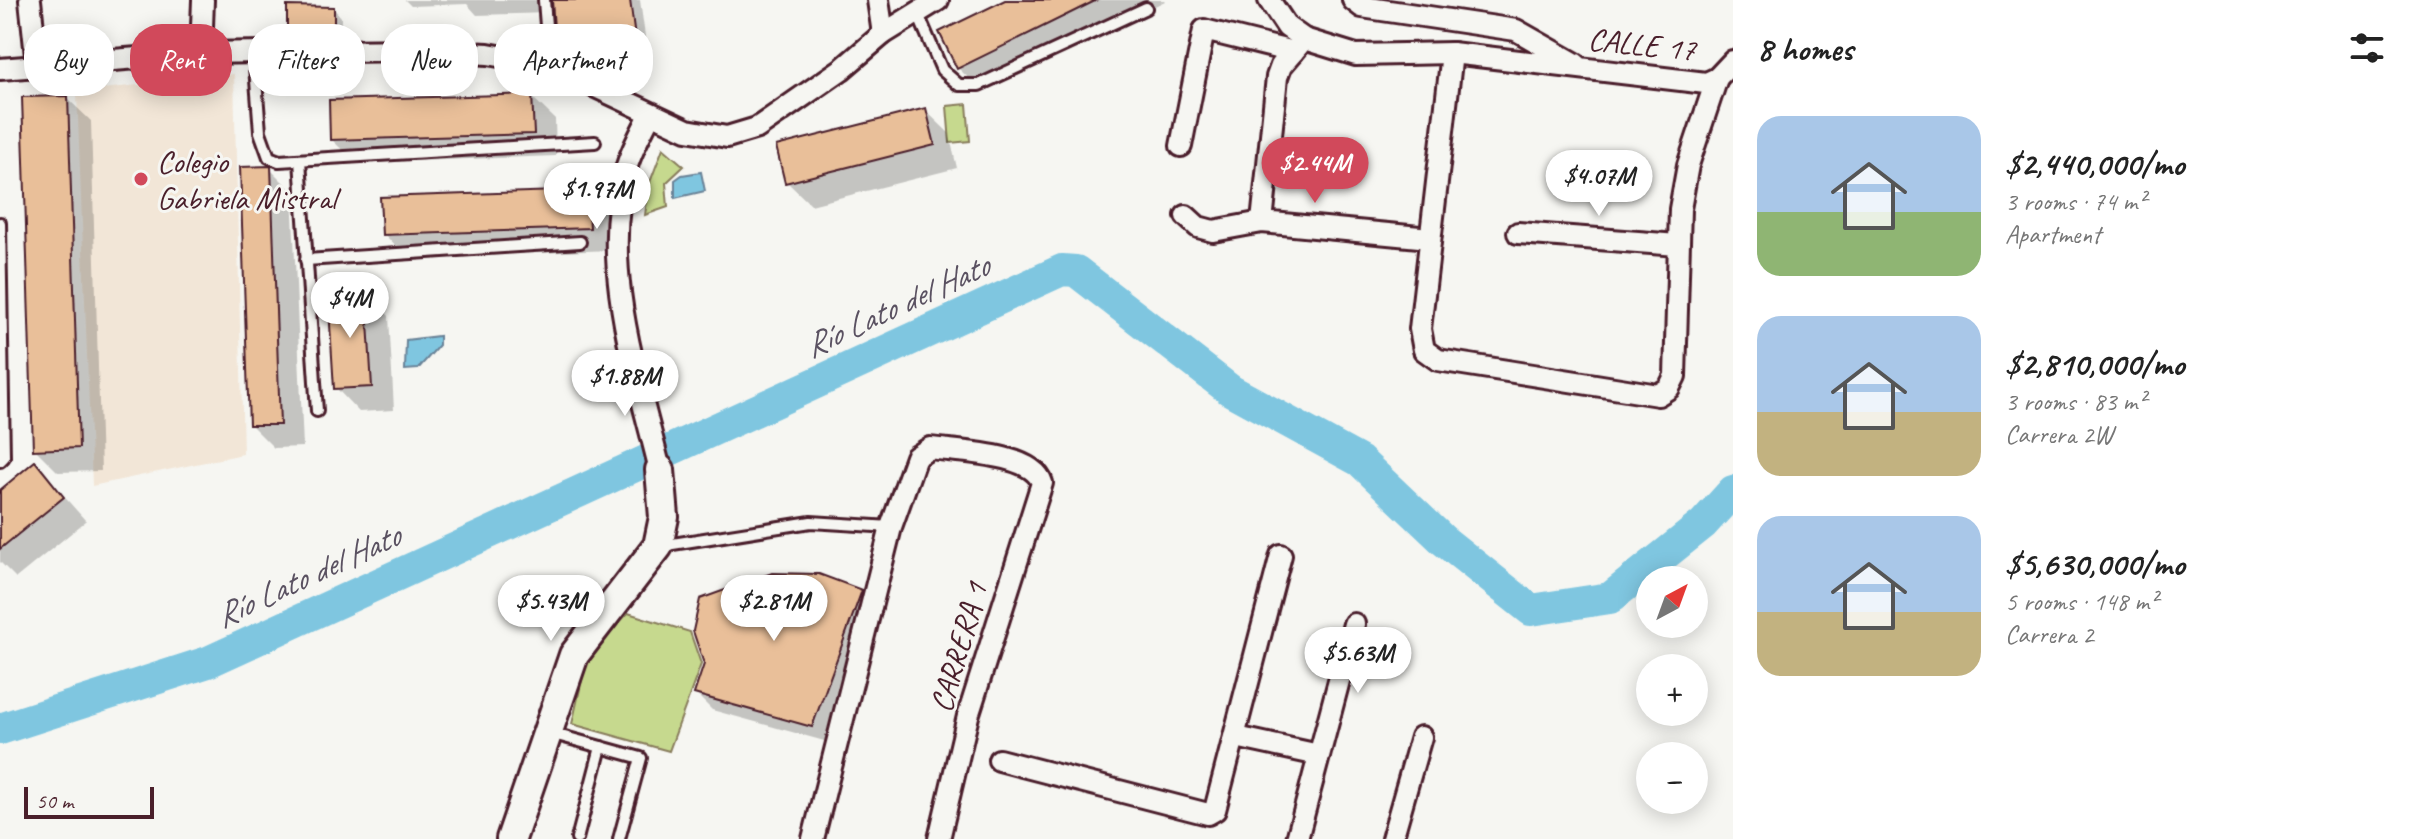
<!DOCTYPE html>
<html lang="en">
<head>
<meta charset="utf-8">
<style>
  :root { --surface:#fff; --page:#f6f6f6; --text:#222; --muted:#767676; --accent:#d1495b }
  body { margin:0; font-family:Caveat,sans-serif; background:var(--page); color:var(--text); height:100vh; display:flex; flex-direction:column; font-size:30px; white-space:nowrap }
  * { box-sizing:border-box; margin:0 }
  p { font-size:26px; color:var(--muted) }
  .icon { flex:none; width:44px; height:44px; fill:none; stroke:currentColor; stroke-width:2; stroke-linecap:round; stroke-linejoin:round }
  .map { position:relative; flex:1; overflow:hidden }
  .sheet { display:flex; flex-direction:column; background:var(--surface); width:680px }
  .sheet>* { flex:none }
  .banner { position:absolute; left:24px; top:24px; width:760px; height:72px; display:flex; gap:16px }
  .needle { width:52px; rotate:41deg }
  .buttons { position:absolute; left:1636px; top:566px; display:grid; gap:16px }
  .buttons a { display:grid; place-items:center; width:72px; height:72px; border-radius:50%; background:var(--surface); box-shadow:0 4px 20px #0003; font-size:40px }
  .scale { position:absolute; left:24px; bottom:20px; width:130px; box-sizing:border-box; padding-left:8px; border:4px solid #4a1f2b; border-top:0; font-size:22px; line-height:28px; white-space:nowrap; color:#4a1f2b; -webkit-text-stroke:6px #f6f6f2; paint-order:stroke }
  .price { position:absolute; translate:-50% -68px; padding:0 18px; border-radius:28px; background:#fff; color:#222; font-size:26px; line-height:52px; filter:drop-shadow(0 2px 4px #0008) }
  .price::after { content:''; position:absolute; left:50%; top:48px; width:24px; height:18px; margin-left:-12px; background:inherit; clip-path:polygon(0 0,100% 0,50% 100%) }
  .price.current { background:var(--accent); color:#fff }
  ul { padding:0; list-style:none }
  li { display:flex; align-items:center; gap:24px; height:200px; padding:0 24px }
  li span { display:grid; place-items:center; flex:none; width:224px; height:160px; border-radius:24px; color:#555 }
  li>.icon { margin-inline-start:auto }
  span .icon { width:96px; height:96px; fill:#fffc; stroke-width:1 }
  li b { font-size:34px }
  h2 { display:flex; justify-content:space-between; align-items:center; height:96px; padding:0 24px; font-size:34px }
  .chip { padding:0 28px; border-radius:32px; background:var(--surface); box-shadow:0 4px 20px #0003; font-size:28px; line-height:72px }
  .chip.current { background:var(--accent); color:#fff }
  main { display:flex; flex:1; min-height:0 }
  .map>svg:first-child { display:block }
  .built { fill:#f2e6d7 }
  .green { fill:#c6d98e; stroke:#887c5c; stroke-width:2 }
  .water { fill:#7fc6e0; stroke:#6a8398; stroke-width:2 }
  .shadow { fill:#0003 }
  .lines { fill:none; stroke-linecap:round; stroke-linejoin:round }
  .river { stroke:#7fc6e0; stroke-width:32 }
  .building { fill:#e9bf99; stroke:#4a1f2b; stroke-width:2 }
  .lane-casing { stroke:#4a1f2b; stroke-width:16 }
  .street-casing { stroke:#4a1f2b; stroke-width:26 }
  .secondary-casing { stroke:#4a1f2b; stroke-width:34 }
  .lane { stroke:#f6f6f2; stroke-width:10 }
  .street { stroke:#f6f6f2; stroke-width:20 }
  .secondary { stroke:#f6f6f2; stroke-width:28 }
  .poi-dot { fill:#d1495b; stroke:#f6f6f2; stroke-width:3 }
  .labels { text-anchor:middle; stroke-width:6; stroke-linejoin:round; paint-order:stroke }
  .street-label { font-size:32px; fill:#4a1f2b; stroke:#f6f6f2 }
  .poi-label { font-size:32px; fill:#4a1f2b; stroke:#f6f6f2; text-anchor:start }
  .water-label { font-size:34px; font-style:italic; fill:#5a5161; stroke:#f6f6f2 }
</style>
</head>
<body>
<main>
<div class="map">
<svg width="1733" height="839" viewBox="0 0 1733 839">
  <rect width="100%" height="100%" fill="#f6f6f2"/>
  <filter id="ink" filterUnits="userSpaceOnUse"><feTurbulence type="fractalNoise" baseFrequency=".0125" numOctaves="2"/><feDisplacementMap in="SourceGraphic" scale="16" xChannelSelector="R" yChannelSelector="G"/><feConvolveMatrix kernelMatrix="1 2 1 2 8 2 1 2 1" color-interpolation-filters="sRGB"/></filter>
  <g filter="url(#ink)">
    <polygon class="built" points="234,74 243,454 92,486 77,92"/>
    <g class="green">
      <polygon points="967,104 970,141 950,143 947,106"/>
      <polygon points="663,148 684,166 666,183 668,207 645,215 649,185"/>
      <polygon points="628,613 690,632 701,664 669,751 572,724 587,658"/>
    </g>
    <g class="water">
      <polygon points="701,172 705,191 675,198 675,180 682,175"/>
      <polygon points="439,336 439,345 418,369 405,370 406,340"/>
    </g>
    <g class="shadow">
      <polygon points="405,0 640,0 649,65 614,59 570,42 556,28 554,2 549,13 477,15 467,4 411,6"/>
      <polygon points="1008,0 1164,0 1165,1 982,91 958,68"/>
      <polygon points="334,9 341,17 341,37 297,36 289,28"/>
      <polygon points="531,96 555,119 556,156 356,163 332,140"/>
      <polygon points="67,98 91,121 101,471 58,472 35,449"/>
      <polygon points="925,110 949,133 957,168 811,205 787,182"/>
      <polygon points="269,168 292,191 303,447 274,448 251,425"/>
      <polygon points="587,192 611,215 612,250 407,258 384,234"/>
      <polygon points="365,292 389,316 394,410 359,412 336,388"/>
      <polygon points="35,464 86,521 16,578 0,562 0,492"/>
      <polygon points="861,592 877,608 828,742 712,710 696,694"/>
    </g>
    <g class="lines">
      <polyline class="river" points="0,729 208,662 1062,270 1076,271 1230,390 1360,461 1443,540 1531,610 1610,598 1703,524 1733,491"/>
    </g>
    <g class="building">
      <polygon points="552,0 630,0 637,53 598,46 554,29"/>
      <polygon points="1005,0 1097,0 957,69 939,32"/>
      <polygon points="287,6 334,7 334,30 287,29"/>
      <polygon points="532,94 534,134 330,140 329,100"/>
      <polygon points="68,96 79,448 33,450 22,97"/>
      <polygon points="926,108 935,145 785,183 776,146"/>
      <polygon points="271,166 280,425 249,425 240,167"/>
      <polygon points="588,190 590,228 382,235 380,197"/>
      <polygon points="366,290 372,387 334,389 328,292"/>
      <polygon points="35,461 64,497 0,549 0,490"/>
      <polygon points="772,573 819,574 862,590 812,727 694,694 704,664 693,631 700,599"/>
    </g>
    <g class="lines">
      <g class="lane-casing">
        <g id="lane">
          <polyline points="544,0 549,65"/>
          <polyline points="917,12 942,70 959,85 979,85 1146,8"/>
          <polyline points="254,54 260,132 269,157 279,161 595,142"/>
          <polyline points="300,160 317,411"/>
          <polyline points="0,223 4,457 0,461"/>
          <polyline points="306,260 580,242"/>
          <polyline points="660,546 811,522 891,527"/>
          <polyline points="550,733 641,758 619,839"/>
          <polyline points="577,839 601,747"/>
        </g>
      </g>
      <g class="street-casing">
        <g id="street">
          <polyline points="30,0 37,66"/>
          <polyline points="878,0 883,34"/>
          <polyline points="1269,0 1287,27 1304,39 1356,55 1452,53 1706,83 1717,78 1733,61"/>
          <polyline points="1353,0 1362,7 1516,30 1576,64"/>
          <polyline points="201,53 203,0"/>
          <polyline points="1452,53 1420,329 1424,350 1438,360 1658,395 1669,388 1675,376 1680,209 1688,165 1717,78"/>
          <polyline points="0,69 201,53 412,50 488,54 549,65 687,130 727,137 757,128 842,69 883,34 938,0"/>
          <path d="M650,115C642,131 632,149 627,166C598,264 637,374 660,470"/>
          <polyline points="1181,146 1204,30 1293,52"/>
          <polyline points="1186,216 1198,227 1213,231 1262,222 1430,238"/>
          <polyline points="1262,222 1277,77 1281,66 1299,45"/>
          <polyline points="1518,233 1678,245"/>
          <polyline points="1236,737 1319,755"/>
          <polyline points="999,760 1208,814 1215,810 1281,555"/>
          <path d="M813,839L891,527L916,457L930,448C958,452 1033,453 1042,483L968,716L939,839"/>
          <polyline points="1297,839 1354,624"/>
          <polyline points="1392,839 1421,737"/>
        </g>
      </g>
      <g class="secondary-casing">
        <polyline id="secondary" points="511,839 574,655 658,546 664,517 660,470"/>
      </g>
      <use href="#lane" class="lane"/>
      <use href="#street" class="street"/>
      <use href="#secondary" class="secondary"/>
    </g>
  </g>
  <circle class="poi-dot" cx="141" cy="179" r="8"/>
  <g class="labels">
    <g class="street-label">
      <text transform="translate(1642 44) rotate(6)" y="11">CALLE 17</text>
      <text transform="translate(958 647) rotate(-74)" y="11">CARRERA 1</text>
    </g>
    <g class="poi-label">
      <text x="157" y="172">Colegio<tspan x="157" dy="37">Gabriela Mistral</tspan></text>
    </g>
    <g class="water-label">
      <text transform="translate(896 305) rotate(-25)" y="12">Río Lato del Hato</text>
      <text transform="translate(307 575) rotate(-25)" y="12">Río Lato del Hato</text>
    </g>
  </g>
</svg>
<div class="buttons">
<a><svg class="needle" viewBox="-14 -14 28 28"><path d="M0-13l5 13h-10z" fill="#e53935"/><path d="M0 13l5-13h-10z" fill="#767676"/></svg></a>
<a>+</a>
<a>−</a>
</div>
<div class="scale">50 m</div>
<b class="price current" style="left:1315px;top:205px">$2.44M</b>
<b class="price" style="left:1599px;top:218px">$4.07M</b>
<b class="price" style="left:597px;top:231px">$1.97M</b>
<b class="price" style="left:350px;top:340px">$4M</b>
<b class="price" style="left:625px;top:418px">$1.88M</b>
<b class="price" style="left:551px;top:643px">$5.43M</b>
<b class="price" style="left:774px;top:643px">$2.81M</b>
<b class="price" style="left:1358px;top:695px">$5.63M</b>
<div class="banner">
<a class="chip">Buy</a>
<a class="chip current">Rent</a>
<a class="chip">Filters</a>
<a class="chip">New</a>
<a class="chip">Apartment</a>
</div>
</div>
<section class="sheet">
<h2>8 homes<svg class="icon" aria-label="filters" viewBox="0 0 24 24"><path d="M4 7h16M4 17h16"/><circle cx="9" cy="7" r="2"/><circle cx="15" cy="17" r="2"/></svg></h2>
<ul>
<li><span style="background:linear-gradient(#a9c7e8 60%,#8fb573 0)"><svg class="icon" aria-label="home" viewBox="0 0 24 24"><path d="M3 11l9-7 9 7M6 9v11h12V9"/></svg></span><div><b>$2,440,000/mo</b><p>3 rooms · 74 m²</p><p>Apartment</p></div></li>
<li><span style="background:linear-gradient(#a9c7e8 60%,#c2b280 0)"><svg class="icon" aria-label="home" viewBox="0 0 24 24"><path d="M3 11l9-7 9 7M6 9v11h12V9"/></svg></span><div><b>$2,810,000/mo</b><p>3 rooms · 83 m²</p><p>Carrera 2W</p></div></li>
<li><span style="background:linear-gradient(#a9c7e8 60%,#c2b280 0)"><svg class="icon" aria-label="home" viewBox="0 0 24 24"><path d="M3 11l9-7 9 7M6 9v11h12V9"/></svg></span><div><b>$5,630,000/mo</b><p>5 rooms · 148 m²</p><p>Carrera 2</p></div></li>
</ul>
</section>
</main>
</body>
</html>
